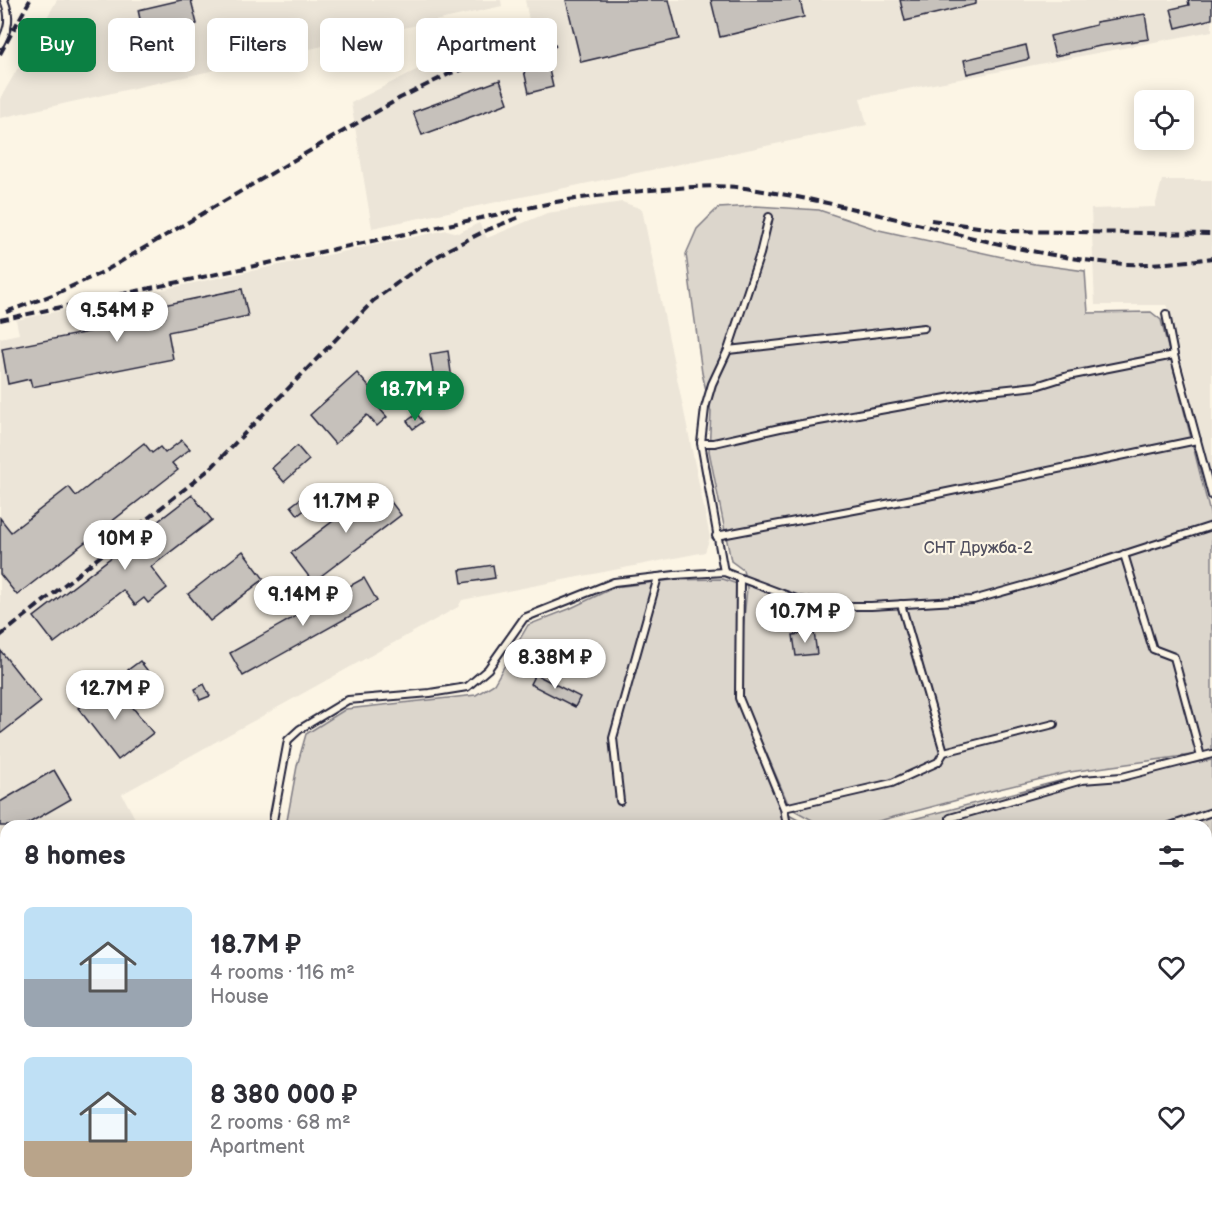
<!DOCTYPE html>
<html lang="en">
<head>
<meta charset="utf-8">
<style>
  :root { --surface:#fff; --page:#f2f2f3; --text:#2b2b33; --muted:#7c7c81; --accent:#0b8043 }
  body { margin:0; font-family:"Balsamiq Sans",sans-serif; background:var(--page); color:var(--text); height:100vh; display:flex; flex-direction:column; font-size:22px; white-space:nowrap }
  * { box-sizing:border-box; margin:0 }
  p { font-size:20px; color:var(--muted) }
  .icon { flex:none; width:33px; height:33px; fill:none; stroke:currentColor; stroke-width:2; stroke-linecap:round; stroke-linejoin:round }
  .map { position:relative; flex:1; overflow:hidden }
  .side { position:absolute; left:0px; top:820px; width:1212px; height:386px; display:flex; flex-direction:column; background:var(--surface); border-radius:18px 18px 0 0; box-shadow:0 3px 15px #0003 }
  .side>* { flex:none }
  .top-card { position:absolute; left:18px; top:18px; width:600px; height:54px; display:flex; gap:12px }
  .buttons { position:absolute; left:1134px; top:90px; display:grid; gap:12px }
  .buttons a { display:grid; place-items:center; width:60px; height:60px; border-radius:9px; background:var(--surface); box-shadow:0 3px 15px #0003; font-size:30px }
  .price { position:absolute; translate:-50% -51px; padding:0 14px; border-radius:21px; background:#fff; color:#222; font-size:20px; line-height:39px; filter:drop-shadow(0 2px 3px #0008) }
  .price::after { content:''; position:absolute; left:50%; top:36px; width:18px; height:14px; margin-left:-9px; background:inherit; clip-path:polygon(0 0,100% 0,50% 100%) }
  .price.selected { background:var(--accent); color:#fff }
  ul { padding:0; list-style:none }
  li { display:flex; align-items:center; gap:18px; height:150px; padding:0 24px }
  li span { display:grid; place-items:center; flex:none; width:168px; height:120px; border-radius:9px; color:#555 }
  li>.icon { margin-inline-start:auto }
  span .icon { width:72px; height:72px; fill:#fffc; stroke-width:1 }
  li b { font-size:26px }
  h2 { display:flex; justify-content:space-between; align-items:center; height:72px; padding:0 24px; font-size:26px }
  .pill { padding:0 21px; border-radius:9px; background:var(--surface); box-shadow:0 3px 15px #0003; font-size:21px; line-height:54px }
  .pill.selected { background:var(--accent); color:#fff }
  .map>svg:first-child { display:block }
  .built { fill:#ece5d8 }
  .green { fill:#dcd6cc; stroke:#7f7c84; stroke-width:1.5 }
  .water { fill:#b2adab; stroke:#78757e; stroke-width:1.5 }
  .building { fill:#c6c1bb; stroke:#22223b; stroke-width:1.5 }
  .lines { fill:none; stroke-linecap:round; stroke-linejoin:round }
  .service-casing { stroke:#22223b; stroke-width:10 }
  .service { stroke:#fcf5e5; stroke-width:6 }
  .rail { stroke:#22223b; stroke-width:4; stroke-dasharray:9 4.5; stroke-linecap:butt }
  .labels { text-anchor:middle; stroke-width:4.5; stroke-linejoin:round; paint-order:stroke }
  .park-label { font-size:16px; fill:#504f5f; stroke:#fcf5e5 }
</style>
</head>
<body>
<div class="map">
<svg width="1212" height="1205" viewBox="0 0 1212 1205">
  <rect width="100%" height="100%" fill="#fcf5e5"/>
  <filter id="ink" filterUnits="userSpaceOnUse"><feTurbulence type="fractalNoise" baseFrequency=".0167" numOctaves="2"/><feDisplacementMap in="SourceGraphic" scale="12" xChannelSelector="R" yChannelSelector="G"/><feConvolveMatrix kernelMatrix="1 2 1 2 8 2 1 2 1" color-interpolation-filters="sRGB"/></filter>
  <g filter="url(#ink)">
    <g class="built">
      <polygon points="57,0 501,0 502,6 0,118 0,99"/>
      <polygon points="525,0 1212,0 1212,31 860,98 867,125 372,228 351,103 446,55 532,35"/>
      <polygon points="1162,180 1212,180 1212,478 1167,305 1095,305 1091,209 1155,207"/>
      <polygon points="622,202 642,209 710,537 705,552 462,600 458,607 122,794 139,826 6,826 6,920 0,923 0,338 19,334 16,320 447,230 458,233 479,223 487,238 547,213"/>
    </g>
    <g class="green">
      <polygon points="756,206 819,210 879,230 1034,264 1085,271 1088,313 1151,312 1161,320 1212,521 1212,752 1070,772 991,791 860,826 823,826 790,808 741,694 741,649 747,588 743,570 731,561 709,451 711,412 702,373 686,254 697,229 718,208"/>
      <polygon points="723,579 737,584 736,698 758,755 783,812 809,826 286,826 297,766 306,734 346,709 476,695 494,684 528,625 569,609 615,587 672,580"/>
      <polygon points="1212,760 1212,1090 1206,1090 1206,826 887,826 1063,780 1125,774"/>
      <polygon points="223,1200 641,1200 721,1205 206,1205"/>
    </g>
    <g class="water">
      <polygon points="1206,1131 1212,1131 1212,1205 618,1205 580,1200 1206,1200"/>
      <polygon points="6,1165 6,1200 247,1200 230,1205 0,1205 0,1169"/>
    </g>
    <g class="building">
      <polygon points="181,0 191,0 197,24 144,37 138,10"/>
      <polygon points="566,0 669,0 679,39 581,62"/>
      <polygon points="711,0 800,0 804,17 720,37"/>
      <polygon points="900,0 976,0 976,4 905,21"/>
      <polygon points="1188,0 1212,0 1212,19 1176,28 1171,9 1189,5"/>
      <polygon points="1145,14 1149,39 1100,46 1055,56 1050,36 1096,25 1096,22"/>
      <polygon points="1026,45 1029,59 967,74 964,60"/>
      <polygon points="547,61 553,87 529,93 523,66"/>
      <polygon points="500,80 508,103 422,135 413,112"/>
      <polygon points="242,289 248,316 168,332 173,359 32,387 30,379 8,384 2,349 165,317 163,305"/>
      <polygon points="448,351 454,394 437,397 430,354"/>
      <polygon points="357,373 377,396 372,400 387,417 377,426 367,415 335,444 310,415"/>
      <polygon points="417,414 423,422 413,429 407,421"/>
      <polygon points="182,440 190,449 172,463 178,470 17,595 0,574 0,518 11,532 69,487 76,496 144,443 152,453 160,447 165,453"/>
      <polygon points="297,446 309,460 284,482 272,468"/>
      <polygon points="379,486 401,515 313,582 291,553"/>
      <polygon points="192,495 212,520 151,567 167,588 148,603 144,598 135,605 123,590 54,643 34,617"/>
      <polygon points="300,499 307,508 298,515 291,506"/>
      <polygon points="243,551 264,579 210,621 188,594"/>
      <polygon points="493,565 495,578 462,583 460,570"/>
      <polygon points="364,578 377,601 243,676 230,653"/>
      <polygon points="814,632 817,654 796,656 793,635"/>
      <polygon points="0,650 41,702 0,734"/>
      <polygon points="140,661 155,680 143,689 128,670"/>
      <polygon points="535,674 580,697 575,707 530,684"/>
      <polygon points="112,681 153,733 118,760 78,708"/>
      <polygon points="204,684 210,696 200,700 195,689"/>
      <polygon points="54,770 71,799 24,826 0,826 0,802"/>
    </g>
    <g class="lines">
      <g class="service-casing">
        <g id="service">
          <path d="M0,44C9,28 11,17 4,0"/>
          <polyline points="1166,314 1174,355 1212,496"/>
          <polyline points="728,350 924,328"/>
          <polyline points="701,443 714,443 780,428 980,392 1036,386 1068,376 1174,355"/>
          <polyline points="716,536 918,498 1197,440"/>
          <polyline points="1124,554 1153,649 1174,657 1201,757"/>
          <polyline points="724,572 701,443 705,408 712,384 728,350 760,254 769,217"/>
          <polyline points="740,578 739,698 784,808 787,826"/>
          <polyline points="944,752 1054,724"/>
          <polyline points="620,801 613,738 658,577"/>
          <polyline points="784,808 892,783 938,762 944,752 901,604"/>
          <polyline points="950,818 1082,780 1122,777 1212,754"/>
          <polyline points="272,826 288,740 300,729 348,700 430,693 467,687 488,669 524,618 614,582 675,575 724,572 799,600 830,606 871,606 973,600 1048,579 1212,526"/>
          <polyline points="1170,826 1212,812"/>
          <polyline points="1206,949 1212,950"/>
          <polyline points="1206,1097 1212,1099"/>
        </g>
      </g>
      <use href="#service" class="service"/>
      <g class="rail">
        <polyline points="0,54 30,0"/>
        <polyline points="931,220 1005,231 1212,234"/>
        <polyline points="6,312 55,294 103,272 400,98 451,73 499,58 556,45"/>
        <path d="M0,320L556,202C592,196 628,192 664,189C693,187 722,184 751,189C824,200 897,219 969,237C1020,249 1073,261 1126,264C1155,265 1183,262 1212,258"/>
        <polyline points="0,636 211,468 373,301 408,275 449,249 487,230 522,216"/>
      </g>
    </g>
  </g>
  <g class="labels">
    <g class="park-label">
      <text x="978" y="553">СНТ Дружба-2</text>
    </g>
  </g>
</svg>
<div class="buttons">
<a><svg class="icon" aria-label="locate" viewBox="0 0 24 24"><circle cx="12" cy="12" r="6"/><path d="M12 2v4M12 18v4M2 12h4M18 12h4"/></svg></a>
</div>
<b class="price" style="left:117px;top:343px">9.54M ₽</b>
<b class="price selected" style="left:415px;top:422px">18.7M ₽</b>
<b class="price" style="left:346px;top:534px">11.7M ₽</b>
<b class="price" style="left:125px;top:571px">10M ₽</b>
<b class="price" style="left:303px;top:627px">9.14M ₽</b>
<b class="price" style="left:805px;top:644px">10.7M ₽</b>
<b class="price" style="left:555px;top:690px">8.38M ₽</b>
<b class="price" style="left:115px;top:721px">12.7M ₽</b>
<div class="top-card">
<a class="pill selected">Buy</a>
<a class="pill">Rent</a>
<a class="pill">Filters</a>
<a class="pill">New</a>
<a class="pill">Apartment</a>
</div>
<section class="side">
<h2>8 homes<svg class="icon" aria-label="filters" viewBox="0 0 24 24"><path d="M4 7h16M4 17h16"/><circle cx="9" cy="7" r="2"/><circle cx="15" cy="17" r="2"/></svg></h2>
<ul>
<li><span style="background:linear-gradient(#bfe0f5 60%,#9aa5b1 0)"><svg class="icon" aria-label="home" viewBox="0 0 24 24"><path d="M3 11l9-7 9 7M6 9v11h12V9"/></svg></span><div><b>18.7M ₽</b><p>4 rooms · 116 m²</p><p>House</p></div><svg class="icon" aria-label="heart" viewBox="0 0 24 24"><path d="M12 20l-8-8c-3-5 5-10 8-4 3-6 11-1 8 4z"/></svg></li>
<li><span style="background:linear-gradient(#bfe0f5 70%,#b9a48a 0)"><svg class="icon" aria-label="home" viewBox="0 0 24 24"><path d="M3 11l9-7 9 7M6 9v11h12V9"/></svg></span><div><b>8 380 000 ₽</b><p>2 rooms · 68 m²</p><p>Apartment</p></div><svg class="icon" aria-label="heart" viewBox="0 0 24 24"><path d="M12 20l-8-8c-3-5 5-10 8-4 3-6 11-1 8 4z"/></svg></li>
</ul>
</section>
</div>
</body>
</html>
